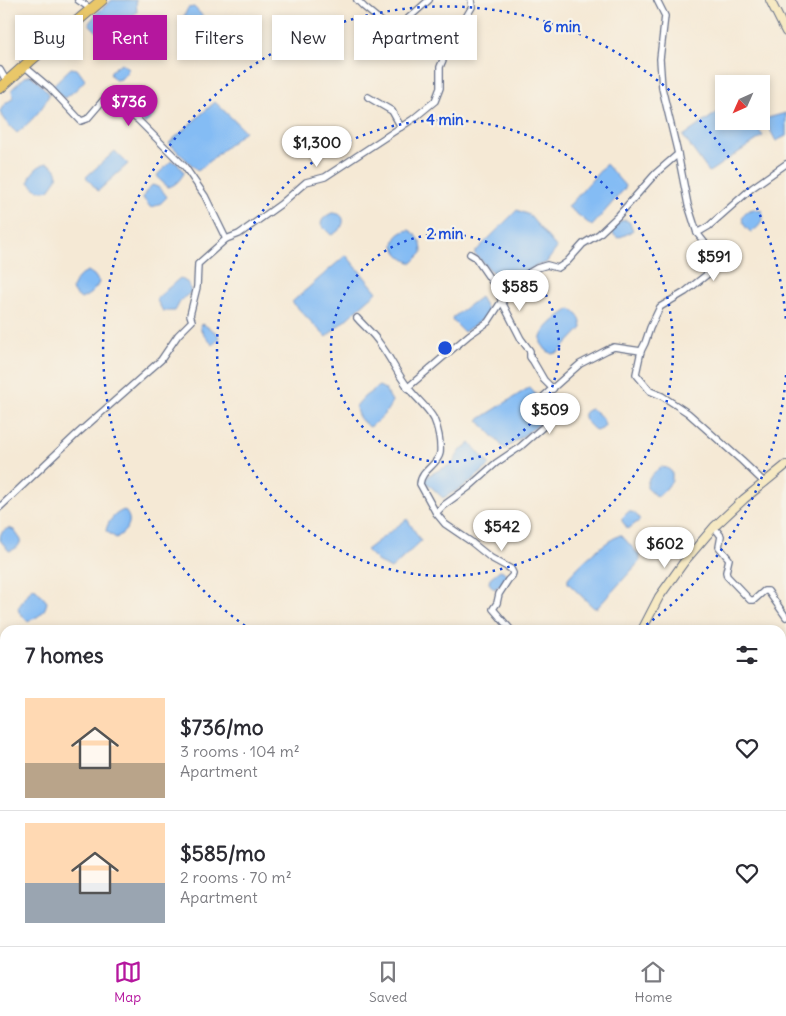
<!DOCTYPE html>
<html lang="en">
<head>
<meta charset="utf-8">
<style>
  :root { --surface:#fff; --page:#f7f7f7; --text:#2b2b33; --muted:#7c7c81; --line:#e1e1e2; --accent:#b5179e }
  body { margin:0; font-family:Delius,sans-serif; background:var(--page); color:var(--text); height:100vh; display:flex; flex-direction:column; font-size:19px; white-space:nowrap }
  * { box-sizing:border-box; margin:0 }
  p { font-size:16px; color:var(--muted) }
  .icon { flex:none; width:28px; height:28px; fill:none; stroke:currentColor; stroke-width:2; stroke-linecap:round; stroke-linejoin:round }
  .map { position:relative; flex:1; overflow:hidden }
  .panel { position:absolute; left:0px; top:625px; width:786px; height:321px; display:flex; flex-direction:column; background:var(--surface); border-radius:15px 15px 0 0; box-shadow:0 2px 8px #0003 }
  .panel>* { flex:none }
  .guide { position:absolute; left:15px; top:15px; width:500px; height:45px; display:flex; gap:10px }
  .needle { width:32px; rotate:225deg }
  .buttons { position:absolute; left:715px; top:75px; display:grid; gap:10px }
  .buttons a { display:grid; place-items:center; width:55px; height:55px; border-radius:0px; background:var(--surface); box-shadow:0 2px 8px #0003; font-size:25px }
  .price { position:absolute; translate:-50% -42px; padding:0 11px; border-radius:18px; background:#fff; color:#222; font-size:16px; line-height:32px; filter:drop-shadow(0 1px 2px #0008) }
  .price::after { content:''; position:absolute; left:50%; top:30px; width:15px; height:11px; margin-left:-8px; background:inherit; clip-path:polygon(0 0,100% 0,50% 100%) }
  .price.selected { background:var(--accent); color:#fff }
  ul { padding:0; list-style:none }
  li { display:flex; align-items:center; gap:15px; height:125px; padding:0 25px }
  li+li { border-top:1px solid var(--line) }
  li span { display:grid; place-items:center; flex:none; width:140px; height:100px; border-radius:0px; color:#555 }
  li>.icon { margin-inline-start:auto }
  span .icon { width:60px; height:60px; fill:#fffc; stroke-width:1 }
  li b { font-size:21px }
  h2 { display:flex; justify-content:space-between; align-items:center; height:60px; padding:0 25px; font-size:21px }
  .chip { padding:0 18px; border-radius:0px; background:var(--surface); box-shadow:0 2px 8px #0003; font-size:18px; line-height:45px }
  .chip.selected { background:var(--accent); color:#fff }
  .tabs { display:flex; justify-content:space-around; align-items:center; height:70px; border-top:1px solid var(--line); background:var(--surface); font-size:14px; color:var(--muted) }
  .tabs a { display:grid; justify-items:center; gap:2px }
  .tabs .selected { color:var(--accent) }
  .map>svg:first-child { display:block }
  .water { fill:#84bcf4; stroke:#5076a9 }
  .lines { fill:none; stroke-linecap:round; stroke-linejoin:round }
  .street-casing { stroke:#677088; stroke-width:8 }
  .secondary-casing { stroke:#677088; stroke-width:10 }
  .highway-casing { stroke:#677088; stroke-width:12 }
  .street { stroke:#fff; stroke-width:5.5 }
  .secondary { stroke:#f6e9c3; stroke-width:8 }
  .highway { stroke:#e9c769; stroke-width:10 }
  .ring { fill:none; stroke:#1d4ed8; stroke-width:2.5; stroke-dasharray:2.5 5 }
  .centre { fill:#1d4ed8; stroke:#f7f3e8; stroke-width:2.5 }
  .ring-label { font-size:15px; text-anchor:middle; font-weight:bold; fill:#1d4ed8; stroke:#f7f3e8; stroke-width:4.5; stroke-linejoin:round; paint-order:stroke }
</style>
</head>
<body>
<div class="map">
<svg width="786" height="946" viewBox="0 0 786 946">
  <rect width="100%" height="100%" fill="#f7f3e8"/>
  <filter id="ink" filterUnits="userSpaceOnUse"><feTurbulence type="fractalNoise" baseFrequency=".02" numOctaves="2"/><feDisplacementMap in="SourceGraphic" scale="10" xChannelSelector="R" yChannelSelector="G"/><feConvolveMatrix kernelMatrix="1 2 1 2 8 2 1 2 1" color-interpolation-filters="sRGB"/></filter>
  <filter id="wash" filterUnits="userSpaceOnUse"><feTurbulence type="fractalNoise" baseFrequency=".0096" numOctaves="4" result="noise"/><feDisplacementMap in="SourceGraphic" scale="20" xChannelSelector="R" yChannelSelector="G"/><feGaussianBlur stdDeviation="1.12" result="paint"/><feColorMatrix in="noise" values="0 0 0 0 0 0 0 0 0 0 0 0 0 0 0 0 0 1.4 0 .05"/><feComposite in="paint" operator="in"/></filter>
  <g filter="url(#wash)">
    <rect width="100%" height="100%" fill="#f5e9d5"/>
    <g class="water">
      <polygon points="112,0 136,0 137,12 107,36 102,37 91,26 89,23 96,14"/>
      <polygon points="194,7 200,13 208,24 200,34 195,34 184,23 182,20 188,8"/>
      <polygon points="121,63 128,68 127,72 121,79 115,80 110,74 111,71"/>
      <path d="M71,68L77,69L85,80C79,87 72,94 64,98L51,87Z"/>
      <path d="M31,75L45,89L49,94C44,109 29,123 17,133C10,126 2,120 0,111L4,105L13,98L12,89L25,77Z"/>
      <polygon points="215,102 245,131 198,171 169,143"/>
      <polygon points="149,105 155,111 154,115 145,124 138,115 141,111"/>
      <polygon points="724,108 724,121 752,121 763,136 709,172 683,136"/>
      <polygon points="786,113 786,136 776,141 764,119"/>
      <polygon points="115,151 128,164 98,191 86,177"/>
      <path d="M171,161C177,162 182,167 184,173C181,179 175,186 168,187L160,180L157,175Z"/>
      <path d="M47,163C63,170 58,179 49,190C39,193 35,189 29,182C31,172 37,166 47,163Z"/>
      <polygon points="606,164 626,187 592,226 568,207"/>
      <path d="M152,185C160,187 163,191 167,197L161,203L151,208L143,198L145,193Z"/>
      <path d="M754,209L762,211C764,221 759,228 751,232C740,224 738,212 754,209Z"/>
      <polygon points="517,210 529,215 557,248 546,263 535,266 506,286 474,253"/>
      <path d="M332,213C349,213 345,230 331,235L324,228L321,224C322,218 326,216 332,213Z"/>
      <polygon points="626,220 630,223 633,230 627,234 618,238 614,235 611,229 621,221"/>
      <path d="M409,230C418,235 422,242 422,253L412,263C407,261 401,258 398,254C389,243 397,232 409,230Z"/>
      <polygon points="346,255 377,292 326,337 292,302"/>
      <path d="M88,271L94,275L99,282C96,290 88,296 81,299L73,292L72,288C75,281 80,274 88,271Z"/>
      <polygon points="180,278 188,283 191,292 181,300 175,311 163,311 156,299"/>
      <polygon points="480,297 490,314 464,332 451,319"/>
      <path d="M570,309C578,312 581,320 582,328L559,352L552,354L546,350L541,343C541,341 540,337 542,335C545,326 562,314 570,309Z"/>
      <path d="M203,324L217,333L219,338L213,345C207,339 201,334 200,325Z"/>
      <path d="M379,386L385,389L392,401C388,412 379,420 370,427C362,422 356,416 356,406L364,397Z"/>
      <polygon points="530,387 550,416 505,449 478,420"/>
      <path d="M591,409C598,413 603,417 605,425L602,429L596,431C590,425 575,414 591,409Z"/>
      <polygon points="470,443 490,465 466,485 443,498 425,481 429,475 452,464 460,451"/>
      <path d="M661,467L667,468L672,472V481L665,490L657,497L647,488C646,479 654,472 661,467Z"/>
      <path d="M124,510C135,521 127,531 116,538L106,531C107,522 115,513 124,510Z"/>
      <path d="M628,512C634,511 637,515 640,520L628,529L622,521V518Z"/>
      <polygon points="407,519 421,541 391,569 377,561 366,550"/>
      <path d="M9,528L14,530L21,540C19,547 16,549 9,551L0,540C0,533 2,531 9,528Z"/>
      <path d="M620,535L622,536L640,556V561L598,607L594,608L568,583V578C581,563 601,544 620,535Z"/>
      <polygon points="500,570 503,571 506,574 507,578 501,585 494,589 489,583 490,578"/>
      <path d="M32,588L36,589L47,602C45,613 38,618 27,621L19,612L18,608Z"/>
      <polygon points="261,941 332,941 333,946 258,946"/>
      <polygon points="434,941 474,941 469,946 428,946"/>
    </g>
  </g>
  <g filter="url(#ink)">
    <g class="lines">
      <g class="street-casing">
        <g id="street">
          <polyline points="78,0 91,9"/>
          <polyline points="357,0 364,7 392,30"/>
          <polyline points="657,0 665,16 660,59 662,88 678,154 688,205 697,233 712,252 717,261 714,269 685,292 660,307 650,328 645,343 641,351 636,374 650,391 662,396 688,413 742,461 765,483"/>
          <polyline points="366,55 392,30 404,22 429,0"/>
          <polyline points="24,66 50,88 81,121 87,119 106,97 138,120 185,167 205,196 226,239"/>
          <polyline points="0,70 7,82"/>
          <polyline points="368,97 392,111 401,127"/>
          <polyline points="697,233 709,226 752,188 786,164"/>
          <polyline points="470,254 475,257 497,289 502,302 521,339 530,351 530,357 533,361 544,380 553,389"/>
          <path d="M357,318C364,326 374,334 380,344C390,357 397,373 407,386C415,398 427,406 434,419C438,428 441,442 440,453C438,465 421,470 420,484L436,513L445,524L470,541L491,558L511,569L513,573L512,576L508,580L499,594L497,603L493,609L511,630"/>
          <polyline points="407,388 469,335 488,322 509,290 525,275 537,268 547,265 558,268 567,262 583,244 599,234 618,216 656,173 678,154"/>
          <polyline points="0,507 77,434 161,360 178,335 192,321 190,315 197,287 198,264 226,239 239,234 281,204 306,182 325,177 413,119 435,101 440,88 440,67 449,46 472,7 471,0"/>
          <path d="M436,513L444,505L469,487L496,463L520,447L551,420C555,411 548,404 544,396L580,364L607,350L614,347L641,351"/>
          <polyline points="714,527 721,536 719,547 729,559 726,572 727,576 750,600 754,600 764,591 768,591 786,617"/>
          <polyline points="781,666 786,663"/>
          <polyline points="781,937 786,932"/>
          <polyline points="206,946 211,941"/>
          <polyline points="773,946 777,941"/>
        </g>
      </g>
      <g class="secondary-casing">
        <g id="secondary">
          <polyline points="770,0 786,32"/>
          <polyline points="642,630 659,597 684,562 714,527 744,499 786,465"/>
          <polyline points="0,662 5,665"/>
          <polyline points="342,941 346,946"/>
          <polyline points="474,946 478,941"/>
        </g>
      </g>
      <g class="highway-casing">
        <polyline id="highway" points="0,88 30,61 102,0"/>
      </g>
      <use href="#street" class="street"/>
      <use href="#secondary" class="secondary"/>
      <use href="#highway" class="highway"/>
    </g>
  </g>
  <g class="ring">
    <circle cx="445" cy="348" r="114"/>
    <circle cx="445" cy="348" r="228"/>
    <path d="M786 375A342 342 0 0 1 639 630M251 630A342 342 0 1 1 786 321"/>
  </g>
  <circle cx="445" cy="348" r="8" class="centre"/>
  <g class="ring-label">
    <text x="562" y="32">6 min</text>
    <text x="445" y="125">4 min</text>
    <text x="445" y="239">2 min</text>
  </g>
</svg>
<div class="buttons">
<a><svg class="needle" viewBox="-14 -14 28 28"><path d="M0-13l5 13h-10z" fill="#e53935"/><path d="M0 13l5-13h-10z" fill="#7c7c81"/></svg></a>
</div>
<b class="price selected" style="left:129px;top:127px">$736</b>
<b class="price" style="left:317px;top:168px">$1,300</b>
<b class="price" style="left:714px;top:282px">$591</b>
<b class="price" style="left:520px;top:312px">$585</b>
<b class="price" style="left:550px;top:435px">$509</b>
<b class="price" style="left:502px;top:552px">$542</b>
<b class="price" style="left:665px;top:569px">$602</b>
<div class="guide">
<a class="chip">Buy</a>
<a class="chip selected">Rent</a>
<a class="chip">Filters</a>
<a class="chip">New</a>
<a class="chip">Apartment</a>
</div>
<section class="panel">
<h2>7 homes<svg class="icon" aria-label="filters" viewBox="0 0 24 24"><path d="M4 7h16M4 17h16"/><circle cx="9" cy="7" r="2"/><circle cx="15" cy="17" r="2"/></svg></h2>
<ul>
<li><span style="background:linear-gradient(#ffd9b3 65%,#b9a48a 0)"><svg class="icon" aria-label="home" viewBox="0 0 24 24"><path d="M3 11l9-7 9 7M6 9v11h12V9"/></svg></span><div><b>$736/mo</b><p>3 rooms · 104 m²</p><p>Apartment</p></div><svg class="icon" aria-label="heart" viewBox="0 0 24 24"><path d="M12 20l-8-8c-3-5 5-10 8-4 3-6 11-1 8 4z"/></svg></li>
<li><span style="background:linear-gradient(#ffd9b3 60%,#9aa5b1 0)"><svg class="icon" aria-label="home" viewBox="0 0 24 24"><path d="M3 11l9-7 9 7M6 9v11h12V9"/></svg></span><div><b>$585/mo</b><p>2 rooms · 70 m²</p><p>Apartment</p></div><svg class="icon" aria-label="heart" viewBox="0 0 24 24"><path d="M12 20l-8-8c-3-5 5-10 8-4 3-6 11-1 8 4z"/></svg></li>
</ul>
</section>
</div>
<nav class="tabs">
<a class="selected"><svg class="icon" aria-label="map" viewBox="0 0 24 24"><path d="M3 6l6-2 6 2 6-2v14l-6 2-6-2-6 2zM9 4v14M15 6v14"/></svg>Map</a>
<a><svg class="icon" aria-label="saved" viewBox="0 0 24 24"><path d="M7 4h10v16l-5-4-5 4z"/></svg>Saved</a>
<a><svg class="icon" aria-label="home" viewBox="0 0 24 24"><path d="M3 11l9-7 9 7M6 9v11h12V9"/></svg>Home</a>
</nav>
</body>
</html>
